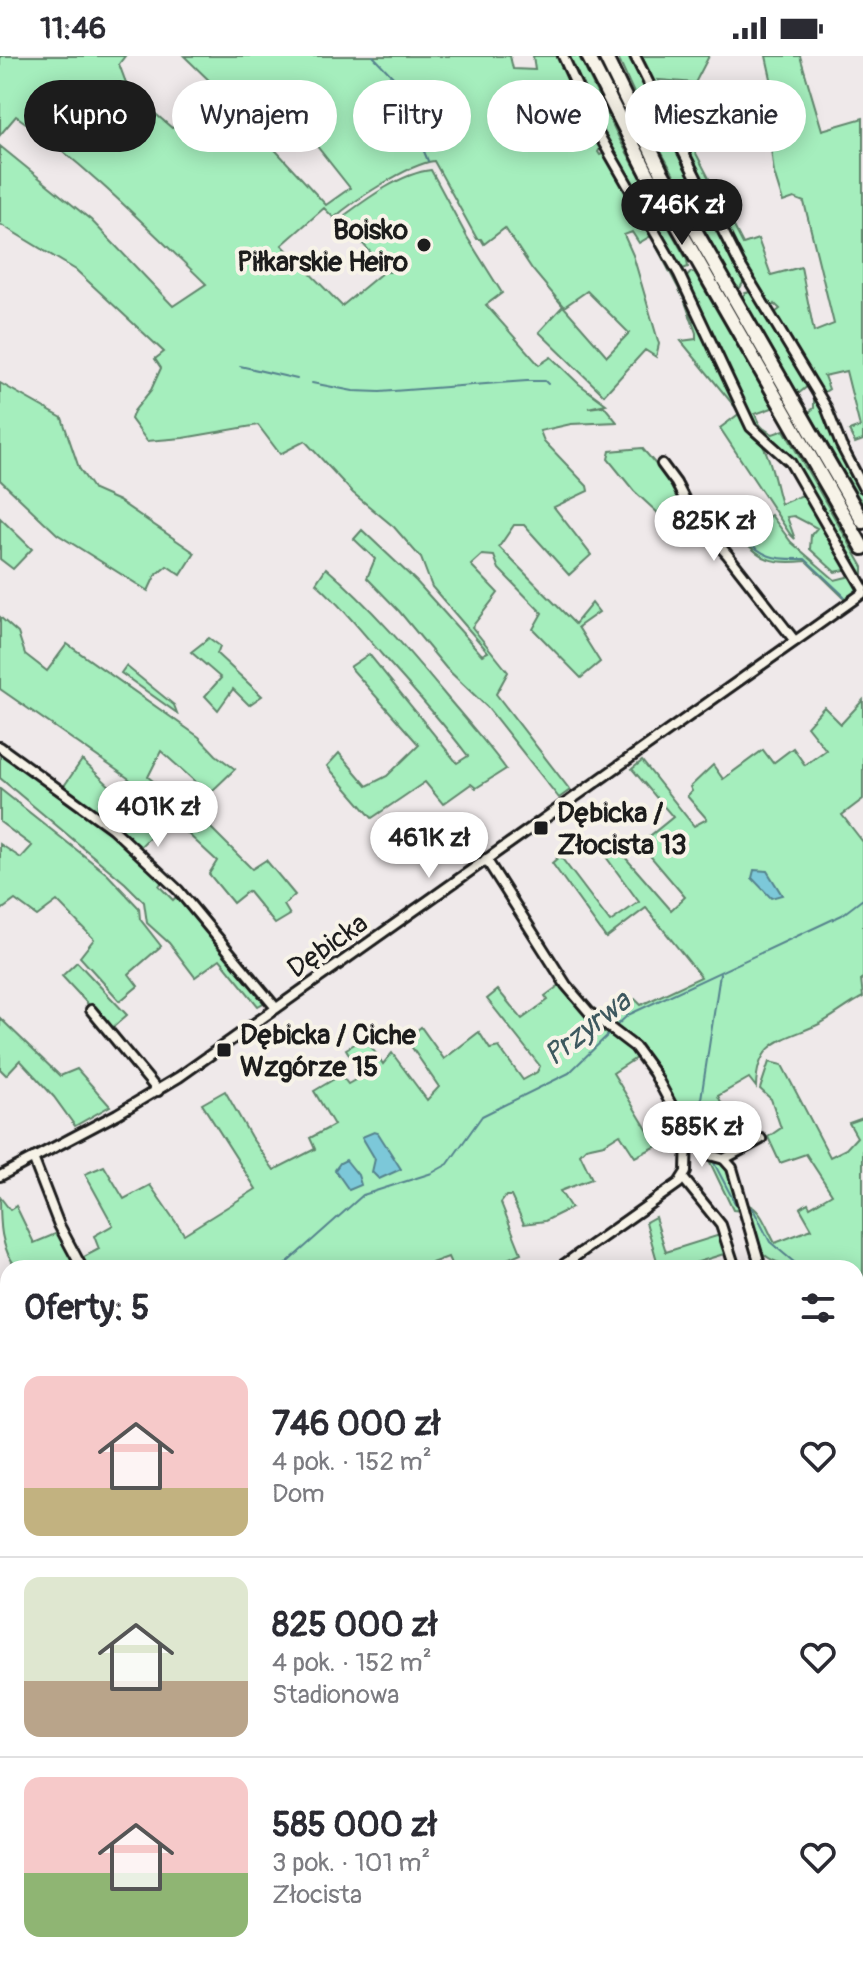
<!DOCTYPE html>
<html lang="pl">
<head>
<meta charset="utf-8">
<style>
  :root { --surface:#fff; --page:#f7f7f7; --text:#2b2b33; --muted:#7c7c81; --line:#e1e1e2; --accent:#1c1c1c }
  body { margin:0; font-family:Pangolin,sans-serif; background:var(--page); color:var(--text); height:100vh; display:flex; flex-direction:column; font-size:30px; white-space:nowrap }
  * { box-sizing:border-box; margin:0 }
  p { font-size:26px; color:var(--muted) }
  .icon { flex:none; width:44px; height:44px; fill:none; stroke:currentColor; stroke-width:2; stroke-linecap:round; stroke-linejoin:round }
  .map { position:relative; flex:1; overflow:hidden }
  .sheet { position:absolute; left:0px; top:1204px; width:864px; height:712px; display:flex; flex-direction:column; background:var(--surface); border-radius:24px 24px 0 0; box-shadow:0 4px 20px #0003 }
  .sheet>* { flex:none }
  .guide { position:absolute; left:24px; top:24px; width:816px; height:72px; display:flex; gap:16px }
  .price { position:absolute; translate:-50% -68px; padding:0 18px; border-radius:28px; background:#fff; color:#222; font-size:26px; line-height:52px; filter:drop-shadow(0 2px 4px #0008) }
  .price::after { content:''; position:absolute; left:50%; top:48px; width:24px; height:18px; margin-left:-12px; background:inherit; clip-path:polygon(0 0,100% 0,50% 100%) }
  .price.current { background:var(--accent); color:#fff }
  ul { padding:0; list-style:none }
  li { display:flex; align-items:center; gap:24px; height:200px; padding:0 24px }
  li+li { border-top:2px solid var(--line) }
  li span { display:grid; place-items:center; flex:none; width:224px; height:160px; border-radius:16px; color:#555 }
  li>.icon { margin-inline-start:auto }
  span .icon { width:96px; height:96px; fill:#fffc; stroke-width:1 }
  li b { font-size:34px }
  h2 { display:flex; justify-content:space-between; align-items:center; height:96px; padding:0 24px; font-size:34px }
  .pill { padding:0 28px; border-radius:36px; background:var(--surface); box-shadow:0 4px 20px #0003; font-size:28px; line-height:72px }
  .pill.current { background:var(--accent); color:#fff }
  .status { display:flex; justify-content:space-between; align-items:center; height:56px; padding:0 40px; background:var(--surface); direction:ltr }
  .status svg { height:22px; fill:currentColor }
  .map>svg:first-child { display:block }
  .green { fill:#a5eebd; stroke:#60856c; stroke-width:2; fill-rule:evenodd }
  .water { fill:#7bc8d9; stroke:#55838d; stroke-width:2 }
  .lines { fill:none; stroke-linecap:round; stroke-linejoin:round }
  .stream { stroke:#55838d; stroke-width:2 }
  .minor-casing { stroke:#1c1c1c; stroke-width:14 }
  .highway-casing { stroke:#1c1c1c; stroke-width:18 }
  .minor { stroke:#f7f3e8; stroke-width:8 }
  .highway { stroke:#f7f3e8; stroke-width:12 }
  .poi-dot { fill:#1c1c1c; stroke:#f7f3e8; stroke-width:3 }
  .labels { text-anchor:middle; stroke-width:8; stroke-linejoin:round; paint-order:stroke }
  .poi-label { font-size:28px; font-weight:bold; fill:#1c1c1c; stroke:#f7f3e8; text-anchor:start }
  .street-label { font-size:28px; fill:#1c1c1c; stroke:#f7f3e8 }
  .water-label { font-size:30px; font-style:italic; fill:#3d585e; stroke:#f7f3e8 }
</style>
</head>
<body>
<div class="status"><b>11:46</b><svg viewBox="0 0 49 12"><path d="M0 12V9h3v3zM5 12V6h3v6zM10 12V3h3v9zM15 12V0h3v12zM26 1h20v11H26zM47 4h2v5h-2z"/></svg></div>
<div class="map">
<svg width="863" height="1916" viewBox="0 0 863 1916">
  <rect width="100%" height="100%" fill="#efe9ea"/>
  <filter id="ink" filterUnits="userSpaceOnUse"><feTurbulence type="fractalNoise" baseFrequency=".0125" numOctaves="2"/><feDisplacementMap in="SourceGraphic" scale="16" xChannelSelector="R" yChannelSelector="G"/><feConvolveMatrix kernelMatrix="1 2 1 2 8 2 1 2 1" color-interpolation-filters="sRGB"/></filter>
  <g filter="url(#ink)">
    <g class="green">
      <path d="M0,0H125L119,8L129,35L172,72L186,66L217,32L184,0H510L513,13L535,14L533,0H560L569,29L601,91L598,96L600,99L605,97L673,213L740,358C747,374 757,378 763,390C773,407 775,430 781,448L805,438L844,505L845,514L835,516L810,493L811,479L817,472L794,460L787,461L795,483L790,478L720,372L740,357L681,285L696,283V277L684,243L651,180L639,187L632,176L624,179L633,199L659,288L656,301L645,294L604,339L539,276L563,250L532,213L505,172L484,188L481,183H477L434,105C409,108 353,145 334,162L324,152L282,189L342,250L383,216H389C377,202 348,176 345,159C368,142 402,117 431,114L467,181L502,237L486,249L539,309L551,301L579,328L606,348L588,352L604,350L617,366L571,368L540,375L544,385L587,430L588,435L554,451L591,499L569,519L524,469H514L499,491L575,568L592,547L599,556L578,571L600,606L581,622L533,573L542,557L499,513L494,500L482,499L471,509L498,537L472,571L508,616L496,638L570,734L559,742L487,651L446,612L399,555L367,522L375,503L354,483L362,474L416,525L482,599L488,596L432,531L421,502L394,471L353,437L305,385L280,398L258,369L183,382L147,385L131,363L134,355L151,334L161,312L155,303L164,296L76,214L0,168V90L91,164L173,250L206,228C145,169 86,108 16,60L0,79ZM281,51L308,79L350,132L326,149L254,71ZM587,235L629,277L607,300L564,251Z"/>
      <polygon points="567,0 579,0 621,86 687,204 688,211 683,213 678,211 599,72"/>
      <polygon points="617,0 631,0 744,225 740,232 735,229 658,90"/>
      <polygon points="639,0 709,0 695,27 658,24 743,188 758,183 771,219 801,211 814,276 834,268 804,146 794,142 783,146 774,117 767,61 778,54 766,0 800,0 822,74 863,62 863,384 855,387 849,375 860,371 846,315 824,320 829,333 823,337 775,257 780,253 775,248 771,254 756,231 678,80 682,76 675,73"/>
      <path d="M691,216L695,217L772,350V352L755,358C759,369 762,373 773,378L784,374L863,511V525L802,421L750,363L685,223Z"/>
      <polygon points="749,236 756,241 815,335 840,395 863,436 863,449 809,356 814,352 814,339 808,330 798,338 742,242 745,237"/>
      <polygon points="0,327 62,362 79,412 94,434 119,445 195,497 181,519 167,510 155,520 148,535 57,478 0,424"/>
      <polygon points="642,392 669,424 681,445 659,458 634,435 608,403 610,395"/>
      <path d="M771,459L791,486L835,524L851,520L858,532L856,536L844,545V542L806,505C775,508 762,506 742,482Z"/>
      <polygon points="0,462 32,493 13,513 0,503"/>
      <path d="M326,512C370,550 409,595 446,640C466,664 487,687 506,713L476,732L471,728L443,748L425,726L372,762L327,710L339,697L367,730L387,720L419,689L350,611L369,598L457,707L468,700C441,664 413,633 383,600C361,575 341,549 316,527Z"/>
      <polygon points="0,561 18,577 25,598 47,615 67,588 199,681 216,699 235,713 209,738 161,695 148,721 205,766 252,813 266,804 295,839 284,849 290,859 275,868 248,835 233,847 209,818 217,805 128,722 0,633"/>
      <polygon points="209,582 220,590 217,598 262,640 249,649 233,633 218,654 205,640 221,622 191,596"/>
      <polygon points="126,610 174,649 177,657 121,617"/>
      <path d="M863,644V743L842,759L863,786V922L861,923L863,941C847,949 830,964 815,970C779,985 757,987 756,1031L749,1022L718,1040L727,1058L703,1074L712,1096C682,1082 674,1038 655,1013C642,997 623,983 608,969L613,961L635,943L641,949L701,921L646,852L606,882L552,807L560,800L610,866L639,846L606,801L617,792L671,854L685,841L640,788L673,761L632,713L642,705L694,770L707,763L687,740L692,735L690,731L713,709L723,723L763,694L773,707L793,692L805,709L826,694L807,670L824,651L841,668Z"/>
      <polygon points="4,696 83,755 163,824 159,830 173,844 177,840 181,841 267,945 258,950 220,903 195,921 169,887 147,867 144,846 125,827 0,722 0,698"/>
      <polygon points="82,704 132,751 160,771 139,792 64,730"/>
      <polygon points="0,733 107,818 139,852 140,863 161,890 129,918 138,930 120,945 80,901 94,883 57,845 37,860 15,844 0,855 0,788 21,802 32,790 0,766"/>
      <polygon points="77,906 127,959 111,973 62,920"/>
      <polygon points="561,928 603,975 630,991 639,1000 613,1017 657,1090 635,1101 620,1078 604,1088 586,1092 580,1098 592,1123 560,1135 571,1152 545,1165 524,1168 511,1140 506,1140 501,1147 521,1197 487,1212 453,1212 448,1201 429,1208 430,1212 86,1212 80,1203 99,1193 94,1180 113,1169 85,1118 104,1110 124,1143 150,1129 184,1178 256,1133 202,1048 225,1035 251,1081 274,1114 315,1093 310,1082 334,1069 314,1035 341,1019 348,1028 362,1020 346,993 365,982 383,1008 392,997 427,1044 439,1031 406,983 421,971 444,1003 479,976 490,993 499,991 523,1024 537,1016 540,1010 487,943 498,934 522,963 548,944 545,940"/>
      <polygon points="0,962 60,1020 77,1013 110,1050 75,1070 54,1041 20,1004 6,1019 0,1013"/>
      <path d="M769,1006L782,1009L830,1101L846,1093L857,1081L849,1067L863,1062V1473L856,1475V1212C830,1212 774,1218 759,1192C753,1179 750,1162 746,1148C762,1152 767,1174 775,1187L812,1173L800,1152L808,1147L810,1151L832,1138L806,1098L780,1107L768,1081L781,1072L771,1043L760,1033Z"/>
      <polygon points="708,1102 726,1109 732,1119 743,1155 733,1154"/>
      <path d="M0,1141L10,1154L16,1150L34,1187L60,1176L78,1212H17C0,1192 0,1167 0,1141Z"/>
      <polygon points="655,1161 666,1196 723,1178 727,1197 679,1212 659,1212 646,1166"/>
      <polygon points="8,1290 8,1394 0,1400 0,1293"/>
      <polygon points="0,1679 8,1702 8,1790 0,1794"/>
      <polygon points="863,1696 863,1790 859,1816 856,1815 856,1732"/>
      <polygon points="8,1798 8,1855 0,1859 0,1801"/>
      <polygon points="90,1908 161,1908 164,1916 91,1916"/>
      <polygon points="261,1908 301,1908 302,1916 262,1916"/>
      <polygon points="333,1908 374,1908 375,1915 384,1915 384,1908 426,1908 427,1916 335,1916"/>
      <polygon points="474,1908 517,1908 519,1916 474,1916"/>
      <polygon points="607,1908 659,1908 664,1916 607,1916"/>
      <polygon points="678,1908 704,1908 706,1915 716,1910 716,1916 679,1916"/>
      <polygon points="728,1908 761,1908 762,1916 729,1916"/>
    </g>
    <g class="water">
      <polygon points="754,814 767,815 782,839 771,842 752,822"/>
      <polygon points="374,1076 378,1077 401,1113 379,1123 372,1116 375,1103 362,1081"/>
      <polygon points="346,1104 358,1119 361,1129 349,1134 335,1114 340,1107"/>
    </g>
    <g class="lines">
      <g class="stream">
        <polyline points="373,0 393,21 428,105"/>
        <polyline points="240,310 297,323"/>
        <polyline points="312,327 353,335 380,336 527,325 545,325 548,328"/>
        <path d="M736,476C765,500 766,504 805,503L844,540"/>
        <polyline points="615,971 628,959 842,859 863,843"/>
        <polyline points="706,1090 699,1069 699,1056 720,918"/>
        <polyline points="713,1105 737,1151 741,1151"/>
        <polyline points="748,1151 753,1153 770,1186 801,1212"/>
        <polyline points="281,1212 363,1139 432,1117 448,1108 482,1060 569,1017 611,976"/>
        <polyline points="856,1262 863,1269"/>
        <polyline points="0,1312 8,1309"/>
        <polyline points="856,1767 863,1730"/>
        <polyline points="804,1916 806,1908"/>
      </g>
      <g class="minor-casing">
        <g id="minor">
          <polyline points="563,0 599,79 679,218 751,371 790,406 863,532"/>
          <polyline points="635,0 739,207 826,351 841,389 863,431"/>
          <polyline points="662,408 676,427 693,460 727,498 795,585"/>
          <polyline points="0,691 112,772 178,834 276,952"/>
          <polyline points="486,803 566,929 589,956 635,991 654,1017 687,1078 686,1116 679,1127 559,1212"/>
          <polyline points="91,954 158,1035"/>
          <polyline points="687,1078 706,1098 724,1103 732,1112 761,1212"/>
          <polyline points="33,1102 59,1169 82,1212"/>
          <polyline points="724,1103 761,1083"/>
          <polyline points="0,1120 117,1058 179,1021 863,537"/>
          <polyline points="683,1122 721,1169 735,1212"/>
          <polyline points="0,1472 8,1469"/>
          <polyline points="856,1528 863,1549"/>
          <polyline points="0,1797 8,1794"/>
          <polyline points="0,1876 8,1892"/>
          <polyline points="16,1908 20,1916"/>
        </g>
      </g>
      <g class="highway-casing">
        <g id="highway">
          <polyline points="588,0 650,122 863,492"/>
          <polyline points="605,0 661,115 863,466"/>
        </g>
      </g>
      <use href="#minor" class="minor"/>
      <use href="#highway" class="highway"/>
    </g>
  </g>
  <g class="poi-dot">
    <circle cx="424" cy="189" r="8"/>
    <rect x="533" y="764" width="16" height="16" rx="4"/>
    <rect x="216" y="986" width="16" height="16" rx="4"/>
  </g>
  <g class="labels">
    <g class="poi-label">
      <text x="408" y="183" text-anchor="end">Boisko<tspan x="408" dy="32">Piłkarskie Heiro</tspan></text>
      <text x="557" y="766">Dębicka /<tspan x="557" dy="32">Złocista 13</tspan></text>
      <text x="240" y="988">Dębicka / Ciche<tspan x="240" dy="32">Wzgórze 15</tspan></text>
    </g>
    <g class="street-label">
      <text transform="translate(327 889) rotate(-35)" y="10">Dębicka</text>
    </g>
    <g class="water-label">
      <text transform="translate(587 972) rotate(-38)" y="10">Przyrwa</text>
    </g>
  </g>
</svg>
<b class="price current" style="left:682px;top:191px">746K zł</b>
<b class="price" style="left:714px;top:507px">825K zł</b>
<b class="price" style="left:158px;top:793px">401K zł</b>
<b class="price" style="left:429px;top:824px">461K zł</b>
<b class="price" style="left:702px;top:1113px">585K zł</b>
<div class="guide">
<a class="pill current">Kupno</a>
<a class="pill">Wynajem</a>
<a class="pill">Filtry</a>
<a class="pill">Nowe</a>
<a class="pill">Mieszkanie</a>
</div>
<section class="sheet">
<h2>Oferty: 5<svg class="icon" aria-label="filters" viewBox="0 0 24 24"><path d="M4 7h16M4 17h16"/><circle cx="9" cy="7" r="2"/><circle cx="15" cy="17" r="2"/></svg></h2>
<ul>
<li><span style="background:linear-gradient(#f6c9c9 70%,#c2b280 0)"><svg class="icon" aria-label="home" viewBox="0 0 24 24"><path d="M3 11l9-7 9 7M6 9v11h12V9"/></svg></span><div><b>746 000 zł</b><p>4 pok. · 152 m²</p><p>Dom</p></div><svg class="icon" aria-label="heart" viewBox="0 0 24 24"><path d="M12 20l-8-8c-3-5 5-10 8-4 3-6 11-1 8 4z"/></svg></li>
<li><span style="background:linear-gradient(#dfe7d0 65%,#b9a48a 0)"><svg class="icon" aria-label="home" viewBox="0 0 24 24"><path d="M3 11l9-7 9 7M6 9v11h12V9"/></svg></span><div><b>825 000 zł</b><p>4 pok. · 152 m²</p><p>Stadionowa</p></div><svg class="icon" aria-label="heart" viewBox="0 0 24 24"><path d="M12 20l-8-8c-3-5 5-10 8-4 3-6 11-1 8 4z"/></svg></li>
<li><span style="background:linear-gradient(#f6c9c9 60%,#8fb573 0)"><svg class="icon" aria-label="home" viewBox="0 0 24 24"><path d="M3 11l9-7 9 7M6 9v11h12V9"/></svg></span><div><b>585 000 zł</b><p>3 pok. · 101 m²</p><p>Złocista</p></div><svg class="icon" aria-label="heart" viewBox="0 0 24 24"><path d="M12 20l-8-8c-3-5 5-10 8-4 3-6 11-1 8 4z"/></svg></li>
</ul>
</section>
</div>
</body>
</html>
